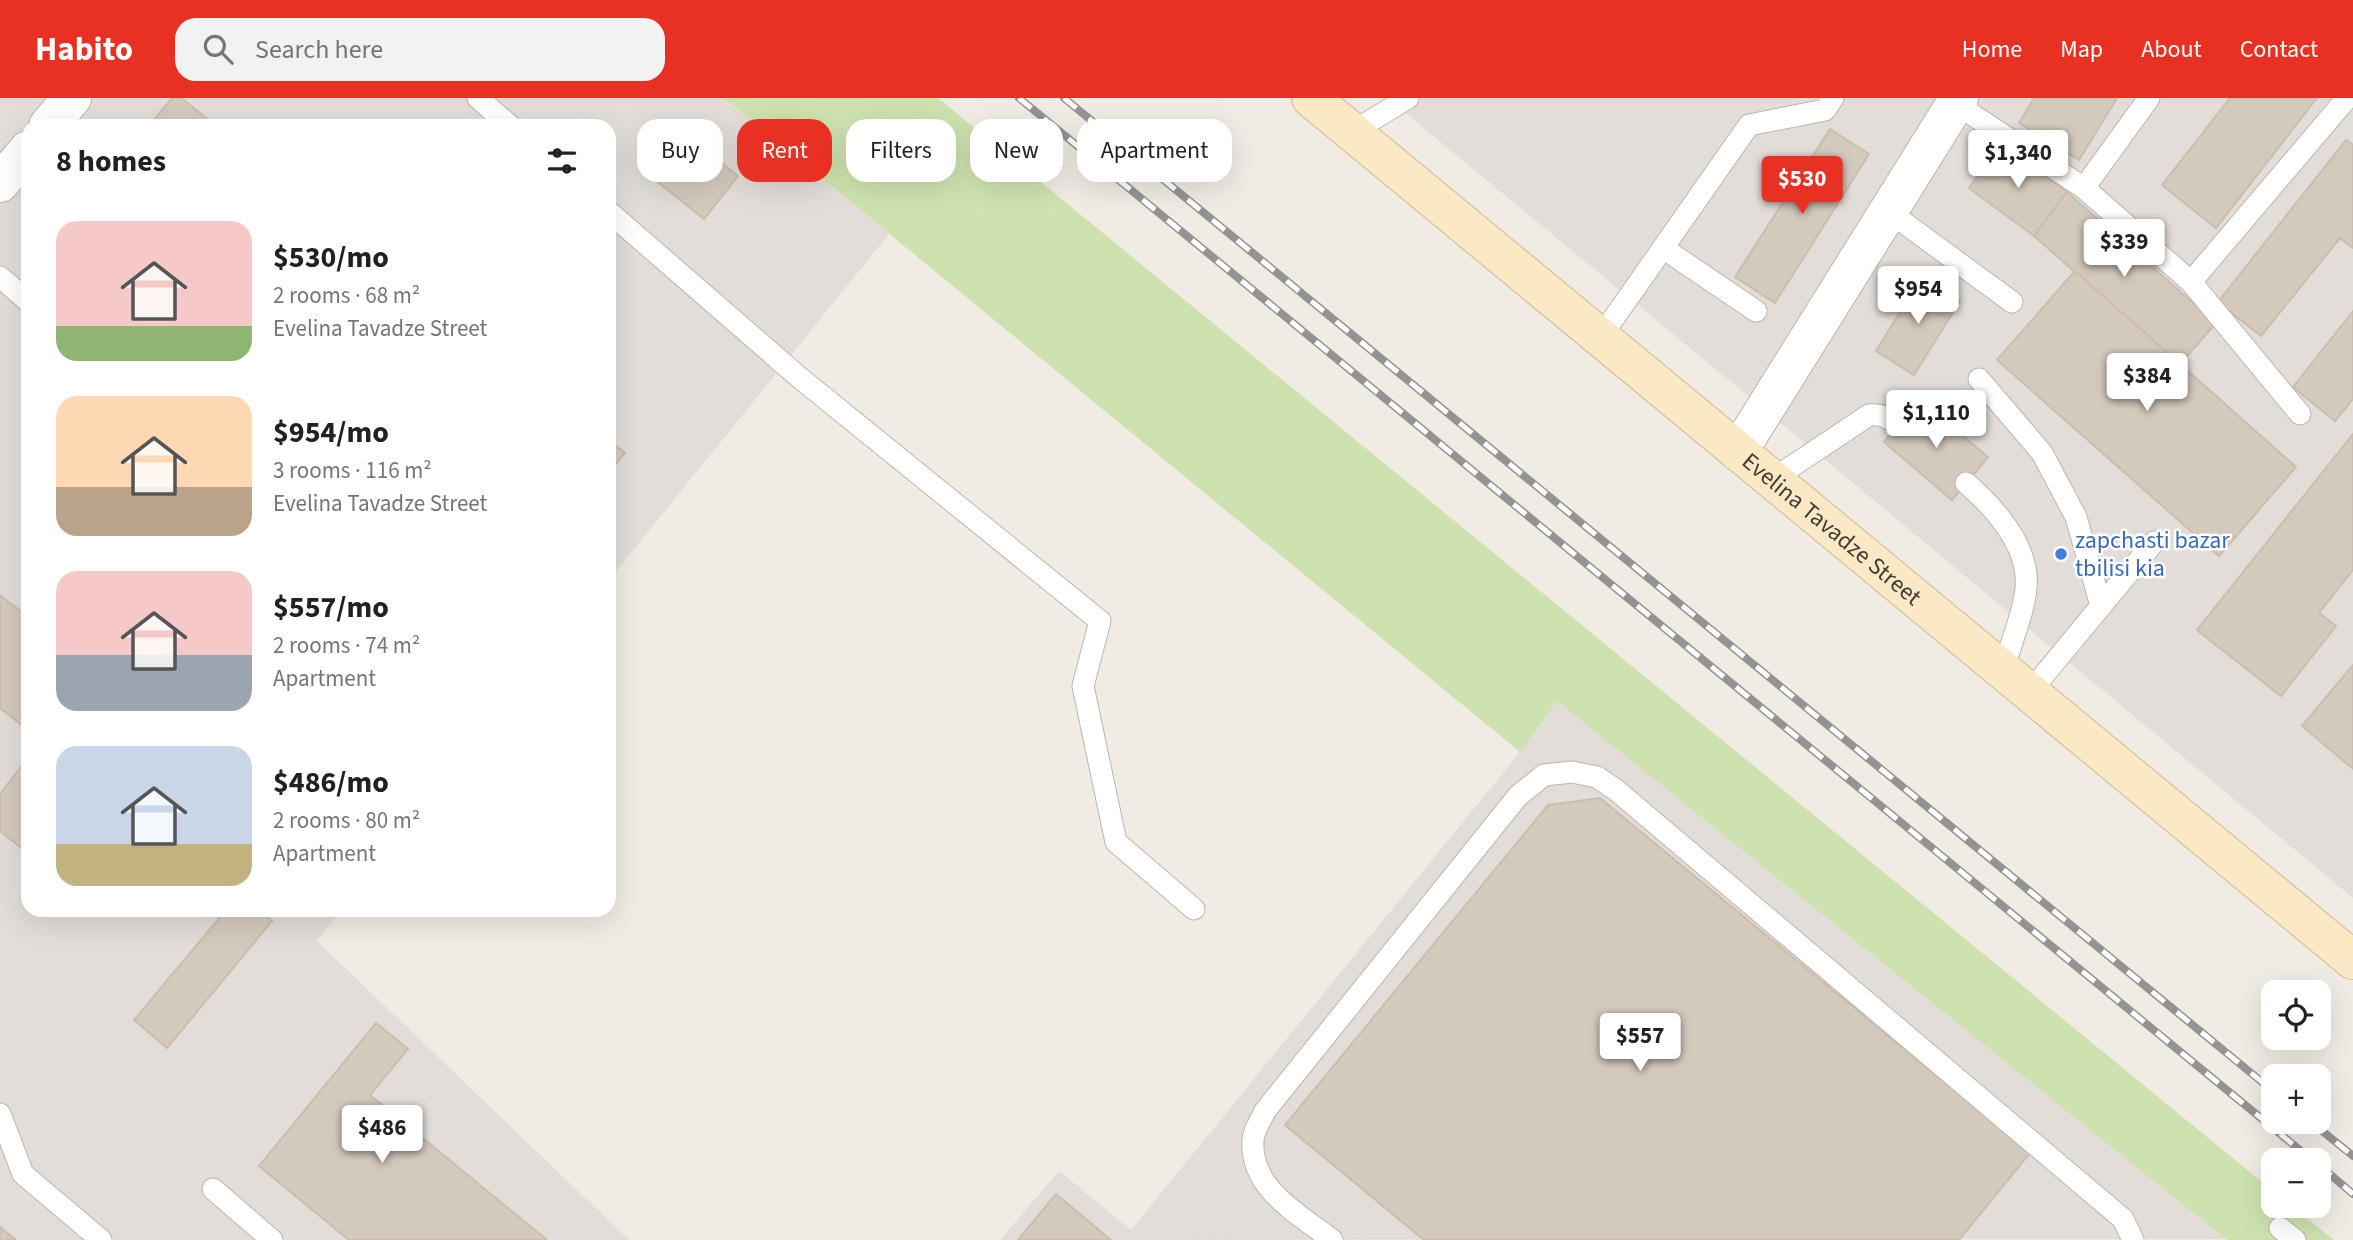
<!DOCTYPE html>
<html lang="en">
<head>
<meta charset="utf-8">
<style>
  :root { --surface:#fff; --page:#f2f2f2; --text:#202124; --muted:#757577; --accent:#e83122 }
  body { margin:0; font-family:"Source Sans 3",sans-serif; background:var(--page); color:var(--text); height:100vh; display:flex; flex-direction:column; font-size:26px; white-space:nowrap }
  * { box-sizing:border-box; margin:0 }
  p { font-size:23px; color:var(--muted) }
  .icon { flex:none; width:38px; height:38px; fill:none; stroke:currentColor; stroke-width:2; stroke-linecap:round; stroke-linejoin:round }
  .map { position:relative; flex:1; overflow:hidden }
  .drawer { position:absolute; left:21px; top:21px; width:595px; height:798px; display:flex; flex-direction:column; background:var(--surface); border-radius:21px; box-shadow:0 7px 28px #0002 }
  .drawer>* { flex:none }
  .banner { position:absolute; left:637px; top:21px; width:665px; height:63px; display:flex; gap:14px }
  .controls { position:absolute; left:2261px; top:882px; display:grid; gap:14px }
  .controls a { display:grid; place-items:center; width:70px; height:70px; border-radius:14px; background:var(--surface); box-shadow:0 7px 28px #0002; font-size:35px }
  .price { position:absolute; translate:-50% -60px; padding:0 16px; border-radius:7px; background:#fff; color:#222; font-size:23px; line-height:46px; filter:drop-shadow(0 2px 4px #0008) }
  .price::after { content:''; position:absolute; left:50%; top:42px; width:21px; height:16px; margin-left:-10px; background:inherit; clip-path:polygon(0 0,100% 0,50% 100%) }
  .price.active { background:var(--accent); color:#fff }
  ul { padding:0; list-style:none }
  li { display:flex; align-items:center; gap:21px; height:175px; padding:0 35px }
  li span { display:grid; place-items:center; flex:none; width:196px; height:140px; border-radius:21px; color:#555 }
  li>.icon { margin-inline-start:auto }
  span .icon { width:84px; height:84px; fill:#fffc; stroke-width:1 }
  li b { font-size:30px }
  h2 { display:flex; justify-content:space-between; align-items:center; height:84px; padding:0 35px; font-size:30px }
  .pill { padding:0 24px; border-radius:21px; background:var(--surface); box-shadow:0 7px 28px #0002; font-size:24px; line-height:63px }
  .pill.active { background:var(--accent); color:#fff }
  header { display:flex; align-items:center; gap:42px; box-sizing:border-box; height:98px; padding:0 35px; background:var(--accent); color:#fff }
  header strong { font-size:33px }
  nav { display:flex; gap:38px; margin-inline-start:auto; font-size:24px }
  .search { width:490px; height:63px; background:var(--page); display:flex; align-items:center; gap:18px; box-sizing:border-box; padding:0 24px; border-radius:21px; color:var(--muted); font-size:26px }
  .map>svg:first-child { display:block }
  .industrial { fill:#e2ddd8 }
  .green { fill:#cee2af }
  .building { fill:#d4c9bd; stroke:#cbbdae; stroke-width:2 }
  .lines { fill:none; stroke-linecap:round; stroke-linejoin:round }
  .service-casing { stroke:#beb5aa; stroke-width:23 }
  .minor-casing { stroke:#beb5aa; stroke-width:40 }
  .secondary-casing { stroke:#cdba96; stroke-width:40 }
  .service { stroke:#fff; stroke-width:21 }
  .minor { stroke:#fff; stroke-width:38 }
  .secondary { stroke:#fae9c4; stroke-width:38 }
  .rail-casing { stroke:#939393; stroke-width:8 }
  .rail { stroke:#fff; stroke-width:5; stroke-dasharray:16; stroke-linecap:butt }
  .shop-dot { fill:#3f7fe0; stroke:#fff; stroke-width:2.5 }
  .labels { text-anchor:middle; stroke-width:5; stroke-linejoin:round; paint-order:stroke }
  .street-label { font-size:24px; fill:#413b34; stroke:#fff }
  .shop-label { font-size:24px; fill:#366cbe; stroke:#fff; text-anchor:start }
</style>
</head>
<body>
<header>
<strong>Habito</strong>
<div class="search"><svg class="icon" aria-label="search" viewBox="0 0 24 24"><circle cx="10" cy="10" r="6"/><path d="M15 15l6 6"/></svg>Search here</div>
<nav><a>Home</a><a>Map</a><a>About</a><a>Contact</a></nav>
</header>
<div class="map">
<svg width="2353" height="1142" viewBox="0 0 2353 1142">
  <rect width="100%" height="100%" fill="#f0ebe3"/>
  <g class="industrial">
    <polygon points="0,0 724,0 889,136 609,482 609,28 28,28 28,812 342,812 317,843 629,1142 0,1142"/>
    <polygon points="1387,0 2353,0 2353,800 1805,345"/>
    <polygon points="1556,602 2226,1141 1000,1142 1059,1073 1131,1132 1520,654"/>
  </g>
  <polygon class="green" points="724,0 938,0 2273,1093 2273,1108 2291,1108 2334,1142 2227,1142 1557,603 1520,654"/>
  <g class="building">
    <polygon points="172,0 181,0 216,28 149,28"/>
    <polygon points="2034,0 2117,0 2079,62 2019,25"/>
    <polygon points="2230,0 2317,0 2216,130 2162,87"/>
    <polygon points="1830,31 1869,56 1775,205 1735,179"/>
    <polygon points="682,33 738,78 704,121 648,76"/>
    <polygon points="2346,42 2353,47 2353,150 2340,140 2261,238 2218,204"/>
    <polygon points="2002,45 2067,94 2034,138 1969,90"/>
    <polygon points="2067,94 2216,225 2180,266 2034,138"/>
    <polygon points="2075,173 2296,369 2219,458 1997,262"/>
    <polygon points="1922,179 1960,203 1914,277 1876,253"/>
    <polygon points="2353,213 2353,301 2335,323 2293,289"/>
    <polygon points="1920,302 1988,359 1952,402 1884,344"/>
    <polygon points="2353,336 2353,472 2319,515 2336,528 2281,598 2197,532"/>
    <polygon points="609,342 625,355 609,375"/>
    <polygon points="0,497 28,519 28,632 0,610"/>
    <polygon points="2353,567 2353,671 2302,628"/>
    <polygon points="28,660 28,755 0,733 0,696"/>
    <polygon points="1600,700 2030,1055 1959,1142 1424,1142 1285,1027 1548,707"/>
    <polygon points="226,812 258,812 272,823 167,950 134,922"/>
    <polygon points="376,925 408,951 370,997 547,1142 349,1142 259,1068"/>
    <polygon points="1056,1096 1111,1142 1018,1142"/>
    <polygon points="0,1129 16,1142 0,1142"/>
  </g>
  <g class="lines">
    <g class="service-casing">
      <g id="service">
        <polyline points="478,0 510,28"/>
        <polyline points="1956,6 2084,90 2191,184 2347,0"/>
        <polyline points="1352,34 1408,0"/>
        <polyline points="2084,90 2149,0"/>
        <polyline points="1888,113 2012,204"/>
        <polyline points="609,114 800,280 1100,523 1083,588 1116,744 1194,811"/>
        <polyline points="1663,150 1756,213"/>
        <polyline points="0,179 28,203"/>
        <polyline points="2191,184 2300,316"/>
        <polyline points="1600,240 1749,27 1825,12 1833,0"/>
        <polyline points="1979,281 2042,355 2076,419 2101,508"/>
        <path d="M1773,381L1869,317C1882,316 1888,319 1898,328"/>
        <path d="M1966,385C1995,410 2030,449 2026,490C2024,515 2010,547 2003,573"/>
        <polyline points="2029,595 2154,444"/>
        <polyline points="0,1016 23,1076 101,1142"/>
        <polyline points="213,1091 272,1142"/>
        <polyline points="2280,1130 2295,1142"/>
        <path d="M1332,1142C1299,1116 1250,1091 1253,1043C1253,1033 1261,1022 1265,1013L1518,698L1544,677L1572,674L1597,679L1616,692L2123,1121L2133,1142"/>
      </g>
    </g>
    <g class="minor-casing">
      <g id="minor">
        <polyline points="48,28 72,0"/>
        <polyline points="0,85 28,52"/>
        <polyline points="1738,354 1959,0"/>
      </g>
    </g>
    <g class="secondary-casing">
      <g id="secondary">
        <path id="s1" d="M1311,0L2353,862"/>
      </g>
    </g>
    <use href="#service" class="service"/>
    <use href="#minor" class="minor"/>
    <use href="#secondary" class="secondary"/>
    <g class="rail-casing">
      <g id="rail">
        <polyline points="1019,0 2312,1062"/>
        <polyline points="1064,0 2273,993"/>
        <polyline points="2311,1024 2353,1058"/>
        <polyline points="2319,1067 2353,1096"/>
      </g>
    </g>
    <use href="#rail" class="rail"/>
  </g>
  <circle class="shop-dot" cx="2061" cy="456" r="7"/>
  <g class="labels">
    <g class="street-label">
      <text dy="8" stroke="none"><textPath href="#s1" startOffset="676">Evelina Tavadze Street</textPath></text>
    </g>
    <g class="shop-label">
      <text x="2075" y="450">zapchasti bazar<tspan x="2075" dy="28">tbilisi kia</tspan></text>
    </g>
  </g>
</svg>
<div class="controls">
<a><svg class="icon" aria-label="locate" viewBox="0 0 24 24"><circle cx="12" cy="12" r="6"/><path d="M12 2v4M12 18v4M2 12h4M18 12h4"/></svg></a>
<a>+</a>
<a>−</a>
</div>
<b class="price" style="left:2018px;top:92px">$1,340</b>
<b class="price active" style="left:1802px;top:118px">$530</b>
<b class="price" style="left:2124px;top:181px">$339</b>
<b class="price" style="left:1918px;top:228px">$954</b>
<b class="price" style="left:2147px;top:315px">$384</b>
<b class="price" style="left:1936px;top:352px">$1,110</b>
<b class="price" style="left:1640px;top:975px">$557</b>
<b class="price" style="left:382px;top:1067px">$486</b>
<div class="banner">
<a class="pill">Buy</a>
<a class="pill active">Rent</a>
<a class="pill">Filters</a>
<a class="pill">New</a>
<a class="pill">Apartment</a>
</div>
<section class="drawer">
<h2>8 homes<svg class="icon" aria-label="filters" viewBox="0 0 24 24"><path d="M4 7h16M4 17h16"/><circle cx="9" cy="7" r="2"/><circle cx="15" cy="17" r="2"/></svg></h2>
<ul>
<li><span style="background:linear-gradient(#f6c9c9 75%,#8fb573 0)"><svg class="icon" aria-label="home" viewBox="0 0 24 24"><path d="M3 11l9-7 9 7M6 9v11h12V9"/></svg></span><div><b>$530/mo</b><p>2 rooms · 68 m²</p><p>Evelina Tavadze Street</p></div></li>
<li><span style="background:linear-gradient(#ffd9b3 65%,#b9a48a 0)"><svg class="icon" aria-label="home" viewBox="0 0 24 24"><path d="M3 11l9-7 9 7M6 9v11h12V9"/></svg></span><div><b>$954/mo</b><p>3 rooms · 116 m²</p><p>Evelina Tavadze Street</p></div></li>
<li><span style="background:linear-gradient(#f6c9c9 60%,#9aa5b1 0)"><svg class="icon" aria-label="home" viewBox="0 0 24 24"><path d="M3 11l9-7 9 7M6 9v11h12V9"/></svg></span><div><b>$557/mo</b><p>2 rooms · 74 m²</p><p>Apartment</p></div></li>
<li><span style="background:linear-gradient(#c9d6e8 70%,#c2b280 0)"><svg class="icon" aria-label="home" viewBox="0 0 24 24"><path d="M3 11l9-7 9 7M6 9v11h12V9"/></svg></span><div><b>$486/mo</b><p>2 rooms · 80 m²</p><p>Apartment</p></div></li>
</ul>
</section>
</div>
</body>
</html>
